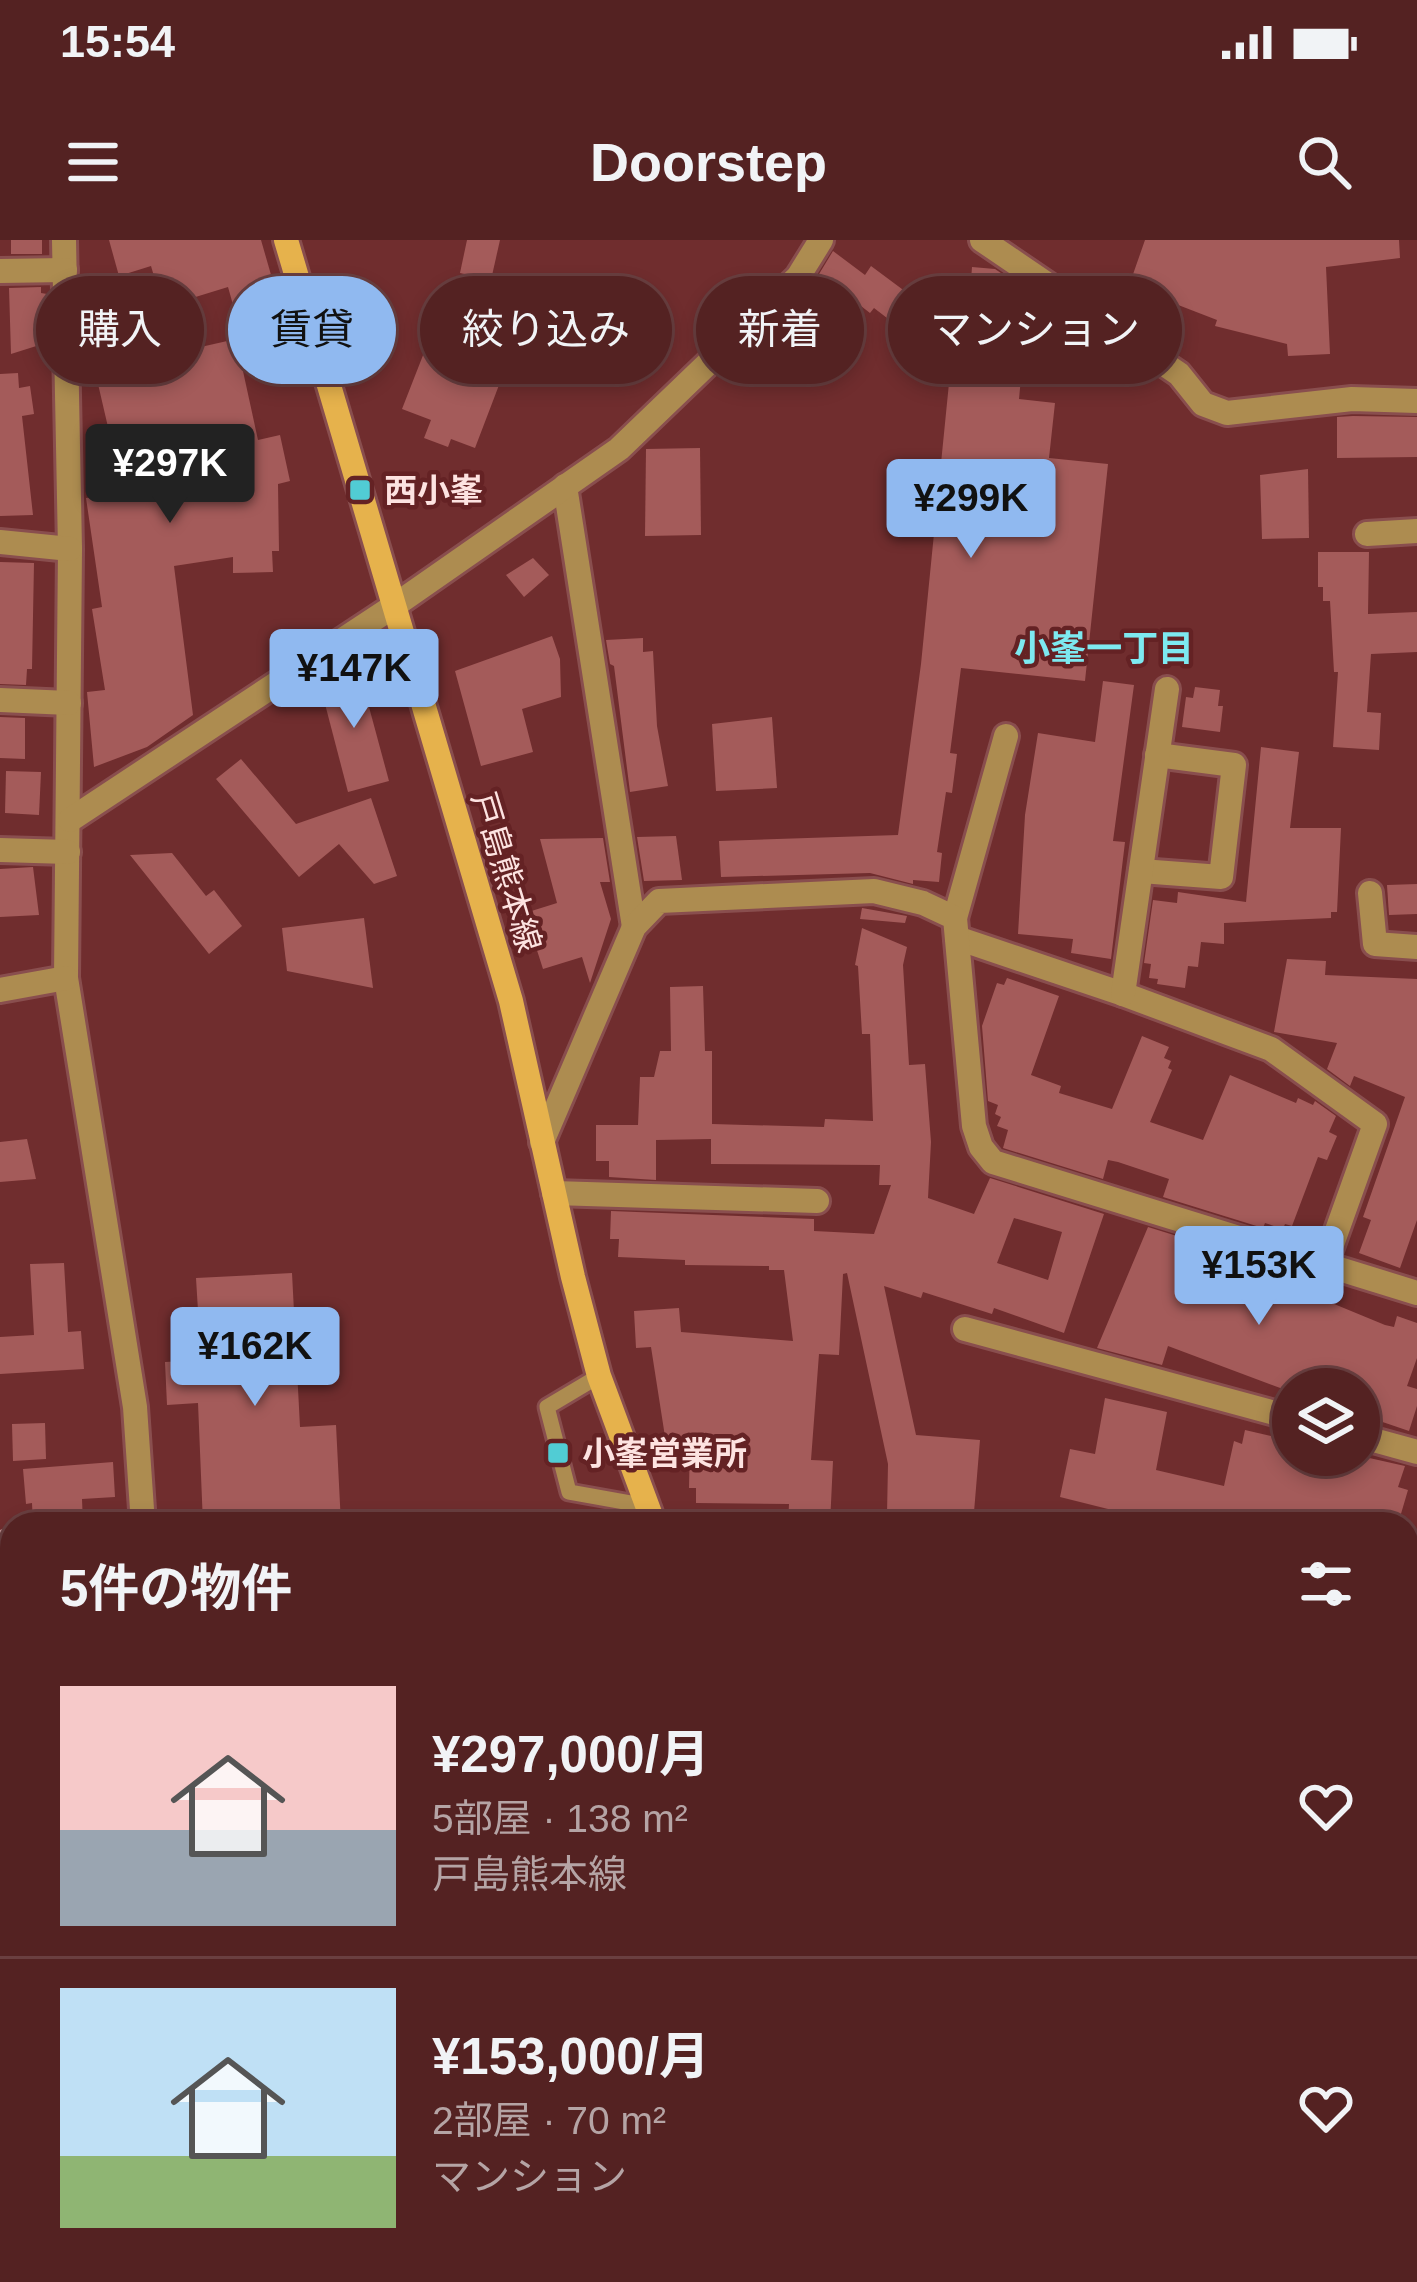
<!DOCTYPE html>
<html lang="ja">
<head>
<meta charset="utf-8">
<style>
  :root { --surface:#542222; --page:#5d2f2f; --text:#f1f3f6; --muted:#b5a4a5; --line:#6a3f40; --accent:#90b9f0 }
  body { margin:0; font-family:Arial,"Noto Sans JP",sans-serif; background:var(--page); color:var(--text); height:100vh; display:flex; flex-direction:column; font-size:45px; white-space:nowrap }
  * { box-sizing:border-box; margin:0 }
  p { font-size:39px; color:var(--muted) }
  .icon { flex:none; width:66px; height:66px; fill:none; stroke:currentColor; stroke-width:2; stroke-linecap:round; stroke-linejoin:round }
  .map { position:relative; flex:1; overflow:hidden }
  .panel { position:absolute; left:0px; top:1272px; width:1419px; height:771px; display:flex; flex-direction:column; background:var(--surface); border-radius:36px 36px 0 0; box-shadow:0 6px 18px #0003,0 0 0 3px var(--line) }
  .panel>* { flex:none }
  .guide { position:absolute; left:36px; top:36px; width:1347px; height:108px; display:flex; gap:24px }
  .buttons { position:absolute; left:1272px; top:1128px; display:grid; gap:24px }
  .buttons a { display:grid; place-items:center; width:108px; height:108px; border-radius:50%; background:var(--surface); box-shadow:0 6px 18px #0003,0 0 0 3px var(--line); font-size:60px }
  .price { position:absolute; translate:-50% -102px; padding:0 27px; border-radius:12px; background:var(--accent); color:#111; font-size:39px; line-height:78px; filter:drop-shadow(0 3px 6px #0008) }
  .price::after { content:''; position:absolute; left:50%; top:72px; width:36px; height:27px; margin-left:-18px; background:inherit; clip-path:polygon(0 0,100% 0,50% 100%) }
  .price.on { background:#222; color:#fff }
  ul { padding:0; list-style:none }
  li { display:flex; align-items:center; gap:36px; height:300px; padding:0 60px }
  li+li { border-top:3px solid var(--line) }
  li span { display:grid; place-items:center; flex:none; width:336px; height:240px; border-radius:0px; color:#555 }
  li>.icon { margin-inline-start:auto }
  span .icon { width:144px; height:144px; fill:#fffc; stroke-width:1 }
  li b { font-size:51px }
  h2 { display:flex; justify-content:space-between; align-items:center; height:144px; padding:0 60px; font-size:51px }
  .chip { padding:0 42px; border-radius:54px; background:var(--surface); box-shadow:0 6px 18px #0003,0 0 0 3px var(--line); font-size:42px; line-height:108px }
  .chip.on { background:var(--accent); color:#111 }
  .status { display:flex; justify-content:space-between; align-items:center; height:84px; padding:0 60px; background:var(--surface); direction:ltr }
  .status svg { height:33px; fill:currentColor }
  header { display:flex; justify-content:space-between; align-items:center; height:156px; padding:0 60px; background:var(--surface); font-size:54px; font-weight:700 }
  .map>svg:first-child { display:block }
  .green { fill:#7e3e89 }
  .water { fill:#00393d }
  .building { fill:#a45b5a; fill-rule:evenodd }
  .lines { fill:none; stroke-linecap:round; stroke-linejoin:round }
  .service-casing { stroke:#894e4e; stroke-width:21 }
  .minor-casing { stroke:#894e4e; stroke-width:30 }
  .secondary-casing { stroke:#894e4e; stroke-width:30 }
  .path { stroke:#bc8f8e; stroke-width:6; stroke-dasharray:6 6; stroke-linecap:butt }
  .service { stroke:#ad8c50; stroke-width:15 }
  .minor { stroke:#ad8c50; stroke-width:24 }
  .secondary { stroke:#e6b24c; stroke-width:24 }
  .poi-dot { fill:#51ccd4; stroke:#642224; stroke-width:4.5 }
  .labels { text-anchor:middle; stroke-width:9; stroke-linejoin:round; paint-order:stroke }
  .poi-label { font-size:33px; font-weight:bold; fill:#fde3e1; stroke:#642224; text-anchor:start }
  .street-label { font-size:33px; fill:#fde3e1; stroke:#642224 }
  .neighbourhood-label { font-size:36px; font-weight:bold; fill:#7de9f0; stroke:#642224 }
</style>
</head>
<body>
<div class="status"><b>15:54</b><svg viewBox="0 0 49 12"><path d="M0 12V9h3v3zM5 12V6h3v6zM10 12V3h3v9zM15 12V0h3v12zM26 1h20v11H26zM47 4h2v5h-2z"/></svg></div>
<header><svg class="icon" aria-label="menu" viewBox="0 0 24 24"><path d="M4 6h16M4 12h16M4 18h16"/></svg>Doorstep<svg class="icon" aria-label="search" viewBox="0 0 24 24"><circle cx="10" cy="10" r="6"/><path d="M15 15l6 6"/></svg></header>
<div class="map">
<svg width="1417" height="2042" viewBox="0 0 1417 2042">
  <rect width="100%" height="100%" fill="#702d2e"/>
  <polygon class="green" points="125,2031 238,2031 239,2042 124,2042"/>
  <g class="water">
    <polygon points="3,1309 12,1332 12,1429 0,1408"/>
    <polygon points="12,1820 12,1929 0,1953 0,1843"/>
  </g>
  <g class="building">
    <rect x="11" y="0" width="31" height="14"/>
    <polygon points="109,0 261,0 282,73 239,86 228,47 163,67 151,26 119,36"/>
    <polygon points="467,0 500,0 491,40 460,33"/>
    <polygon points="1145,0 1399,0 1400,18 1326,27 1330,114 1288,116 1287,104 1215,86 1217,80 1173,63 1168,76 1124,60"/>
    <polygon points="833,11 865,35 871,26 910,55 919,43 968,80 972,27 995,29 1029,52 1019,159 1055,163 1049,218 1108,224 1085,441 961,428 950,513 957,514 952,553 946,552 937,612 942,613 939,642 913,640 913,644 870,633 721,637 719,601 898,595 921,424 952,113 905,81 900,88 874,68 870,73 857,63 852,71 813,44"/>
    <polygon points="41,47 41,53 47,54 49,102 11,114 9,48"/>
    <polygon points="436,82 512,111 475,208 451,199 448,207 424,198 431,180 402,169"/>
    <polygon points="236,99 258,200 280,195 290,241 278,244 279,311 272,311 273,332 233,333 233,317 174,326 193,475 147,507 94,527 87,452 105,450 92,369 102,367 86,258 94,257 86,219 114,213 95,131"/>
    <polygon points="18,133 19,148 30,146 34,174 22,176 33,275 0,276 0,134"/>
    <polygon points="1353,176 1417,177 1417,217 1337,218 1337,177"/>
    <polygon points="700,208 701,295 645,296 646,209"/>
    <polygon points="1308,229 1309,298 1262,299 1260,235"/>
    <polygon points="1318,312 1369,312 1368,374 1417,372 1417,412 1371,414 1367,472 1381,473 1379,510 1333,507 1338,432 1334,432 1330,361 1323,361 1323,347 1318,347"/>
    <polygon points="533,318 549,335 524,357 506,335"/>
    <polygon points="0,322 34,323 32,429 27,429 26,445 0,444"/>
    <polygon points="552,396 560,419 561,457 522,469 533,512 481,526 455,431"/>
    <polygon points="643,398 643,412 653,411 657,486 668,546 630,552 614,426 610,424 606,400"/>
    <polygon points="359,430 389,541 348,552 319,441"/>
    <polygon points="1103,441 1134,445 1113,601 1125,602 1111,719 1071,713 1073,699 1018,694 1025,575 1038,493 1095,502"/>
    <polygon points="1195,447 1220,450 1218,466 1223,466 1220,492 1182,487 1186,457 1193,458"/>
    <polygon points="0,477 25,478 25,519 0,518"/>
    <polygon points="772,477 777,548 716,551 712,484"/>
    <polygon points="1261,507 1299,512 1290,588 1341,588 1337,672 1331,672 1331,678 1224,683 1224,704 1201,702 1198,727 1188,726 1185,748 1157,744 1158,739 1149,738 1151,724 1144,723 1153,660 1177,663 1178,652 1246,662"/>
    <polygon points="241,519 296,584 371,558 397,636 374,644 339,604 299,637 216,539"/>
    <polygon points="6,531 41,532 39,575 5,573"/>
    <polygon points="676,596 682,640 644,641 637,597"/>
    <polygon points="603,598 610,642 600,642 611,679 590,743 582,717 543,729 525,673 557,663 540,599"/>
    <polygon points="172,613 206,656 214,650 242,686 209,714 130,615"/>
    <polygon points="33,627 39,675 0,677 0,629"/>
    <polygon points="1417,644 1417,674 1389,675 1387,645"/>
    <polygon points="862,668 907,676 905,683 860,679"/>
    <polygon points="364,678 373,748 287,731 282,688"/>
    <path d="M862,688L907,707L903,725L909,825L925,824L931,902L928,958L974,974L990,938L1104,974L1064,1093L994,1068L992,1074L923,1052L921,1058L884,1046L916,1195L980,1200L973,1284L891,1280L892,1274H887L888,1224L847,1033L843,1034L839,1115L819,1114L811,1220L833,1221L830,1284H788L789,1264L696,1263V1248H689L690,1199L666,1203L651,1107L636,1108L634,1071L679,1068L681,1092L793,1101L784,1030H769V1026L685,1025V1020L618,1017L619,999H610L611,971L814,979V991L874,994L891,945H879L880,925L711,924V899L656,900V940L609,937V921H596V885H638L640,837H654L660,811H671L670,747L703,746L705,811H712V884L824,887L825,879L873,881L870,794H862L858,726L855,725ZM1014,978L1062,992L1048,1040L997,1023Z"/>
    <polygon points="1287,719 1326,721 1325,735 1417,739 1417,980 1400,1028 1359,1013 1371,980 1363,977 1405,857 1354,836 1350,846 1327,829 1337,803 1274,792"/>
    <polygon points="1007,738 1059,756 1031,835 1061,846 1059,853 1112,869 1142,796 1169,807 1164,818 1171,821 1168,828 1172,830 1150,882 1203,900 1230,835 1296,863 1298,858 1313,865 1315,861 1336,876 1329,892 1337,896 1327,920 1318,917 1292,986 1285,984 1283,989 1265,983 1263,988 1163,957 1169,939 1118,922 1108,920 1103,939 1003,908 1008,890 997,886 1001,877 995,874 998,865 988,861 982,786 997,743 1004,745"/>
    <polygon points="27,899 36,939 0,942 0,902"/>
    <polygon points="1148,987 1251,1019 1246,1034 1322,1059 1385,1085 1394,1087 1397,1076 1417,1083 1417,1118 1407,1146 1417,1149 1417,1166 1409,1191 1359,1174 1359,1149 1283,1149 1168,1106 1162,1125 1097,1108"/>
    <polygon points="64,1023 68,1092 81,1091 84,1129 0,1134 0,1097 34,1095 30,1024"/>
    <polygon points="292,1033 300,1187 336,1185 341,1284 203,1284 198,1163 167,1165 165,1122 201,1120 196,1038"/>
    <polygon points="1105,1158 1167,1172 1156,1230 1224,1246 1234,1201 1242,1204 1245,1190 1293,1201 1293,1215 1356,1215 1405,1226 1398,1247 1408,1250 1398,1284 1168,1284 1060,1257 1070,1209 1095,1214"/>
    <polygon points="45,1183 46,1219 13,1221 12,1184"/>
    <polygon points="113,1222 115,1257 82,1259 83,1284 33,1284 32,1263 26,1264 23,1229"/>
  </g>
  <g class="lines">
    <g class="service-casing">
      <polyline id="service" points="599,1136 547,1167 569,1252 647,1266"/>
    </g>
    <g class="minor-casing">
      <g id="minor">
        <polyline points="64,0 70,309 66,738 135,1167 143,1284"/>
        <polyline points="982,0 1179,134 1203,164 1227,173 1352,159 1417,161"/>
        <polyline points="0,31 65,30"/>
        <polyline points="565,246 634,687"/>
        <polyline points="1367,294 1417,291"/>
        <polyline points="0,302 70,309"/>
        <polyline points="0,460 69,463"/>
        <polyline points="70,580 394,366 619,209 798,37 821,0"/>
        <polyline points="0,610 68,612"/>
        <polyline points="1141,631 1221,637 1234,525 1157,515"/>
        <polyline points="1370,653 1375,704 1417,707"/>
        <polyline points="955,678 1006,496"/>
        <polyline points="957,698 1123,754 1271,809 1375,884 1325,1024"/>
        <polyline points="0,750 66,738"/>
        <polyline points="1123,754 1167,449"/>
        <polyline points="542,902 634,687 659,661 874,651 923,663 955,678 974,886 981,907 993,922 1417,1053"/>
        <polyline points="554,953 817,961"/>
        <polyline points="965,1089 1293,1178"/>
        <polyline points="1359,1196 1417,1212"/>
        <polyline points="1417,1478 1410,1518 1417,1589"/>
        <polyline points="0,1479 12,1503"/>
        <polyline points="0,1795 12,1768"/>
        <polyline points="928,2031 929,2042"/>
      </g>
    </g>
    <g class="secondary-casing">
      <g id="secondary">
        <polyline points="286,0 511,761 573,1037 599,1136 654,1284"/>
        <polyline points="761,2031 761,2042"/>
      </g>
    </g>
    <g class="path">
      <polyline points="0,1290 12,1314"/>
      <polyline points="0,1995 12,1972"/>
    </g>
    <use href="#service" class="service"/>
    <use href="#minor" class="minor"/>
    <use href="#secondary" class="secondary"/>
  </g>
  <g class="poi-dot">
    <rect x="348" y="238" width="24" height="24" rx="6"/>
    <rect x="546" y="1201" width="24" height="24" rx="6"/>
  </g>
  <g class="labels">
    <g class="poi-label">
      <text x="384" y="262">西小峯</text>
      <text x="582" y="1225">小峯営業所</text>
    </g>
    <g class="street-label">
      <text transform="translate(507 632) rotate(73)" y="12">戸島熊本線</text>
    </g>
    <g class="neighbourhood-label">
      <text x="1104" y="421">小峯一丁目</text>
    </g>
  </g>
</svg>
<div class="buttons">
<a><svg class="icon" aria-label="layers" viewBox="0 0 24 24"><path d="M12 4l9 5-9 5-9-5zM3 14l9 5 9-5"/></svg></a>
</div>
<b class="price on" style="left:170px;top:286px">¥297K</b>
<b class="price" style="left:971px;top:321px">¥299K</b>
<b class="price" style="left:354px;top:491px">¥147K</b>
<b class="price" style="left:1259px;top:1088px">¥153K</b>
<b class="price" style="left:255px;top:1169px">¥162K</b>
<div class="guide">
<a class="chip">購入</a>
<a class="chip on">賃貸</a>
<a class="chip">絞り込み</a>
<a class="chip">新着</a>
<a class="chip">マンション</a>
</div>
<section class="panel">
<h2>5件の物件<svg class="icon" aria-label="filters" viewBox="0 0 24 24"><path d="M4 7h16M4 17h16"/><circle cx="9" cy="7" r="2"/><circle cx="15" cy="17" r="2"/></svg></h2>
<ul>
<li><span style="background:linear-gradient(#f6c9c9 60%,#9aa5b1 0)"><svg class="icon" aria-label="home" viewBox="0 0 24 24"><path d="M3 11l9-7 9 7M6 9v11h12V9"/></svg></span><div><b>¥297,000/月</b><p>5部屋 · 138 m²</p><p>戸島熊本線</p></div><svg class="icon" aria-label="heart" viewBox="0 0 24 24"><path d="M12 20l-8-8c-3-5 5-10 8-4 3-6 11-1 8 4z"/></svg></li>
<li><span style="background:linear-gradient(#bfe0f5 70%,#8fb573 0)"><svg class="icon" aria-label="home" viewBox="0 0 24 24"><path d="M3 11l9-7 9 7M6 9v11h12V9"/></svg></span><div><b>¥153,000/月</b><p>2部屋 · 70 m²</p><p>マンション</p></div><svg class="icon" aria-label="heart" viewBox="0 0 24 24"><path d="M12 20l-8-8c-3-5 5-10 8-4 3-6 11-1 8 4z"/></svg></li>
</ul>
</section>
</div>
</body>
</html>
